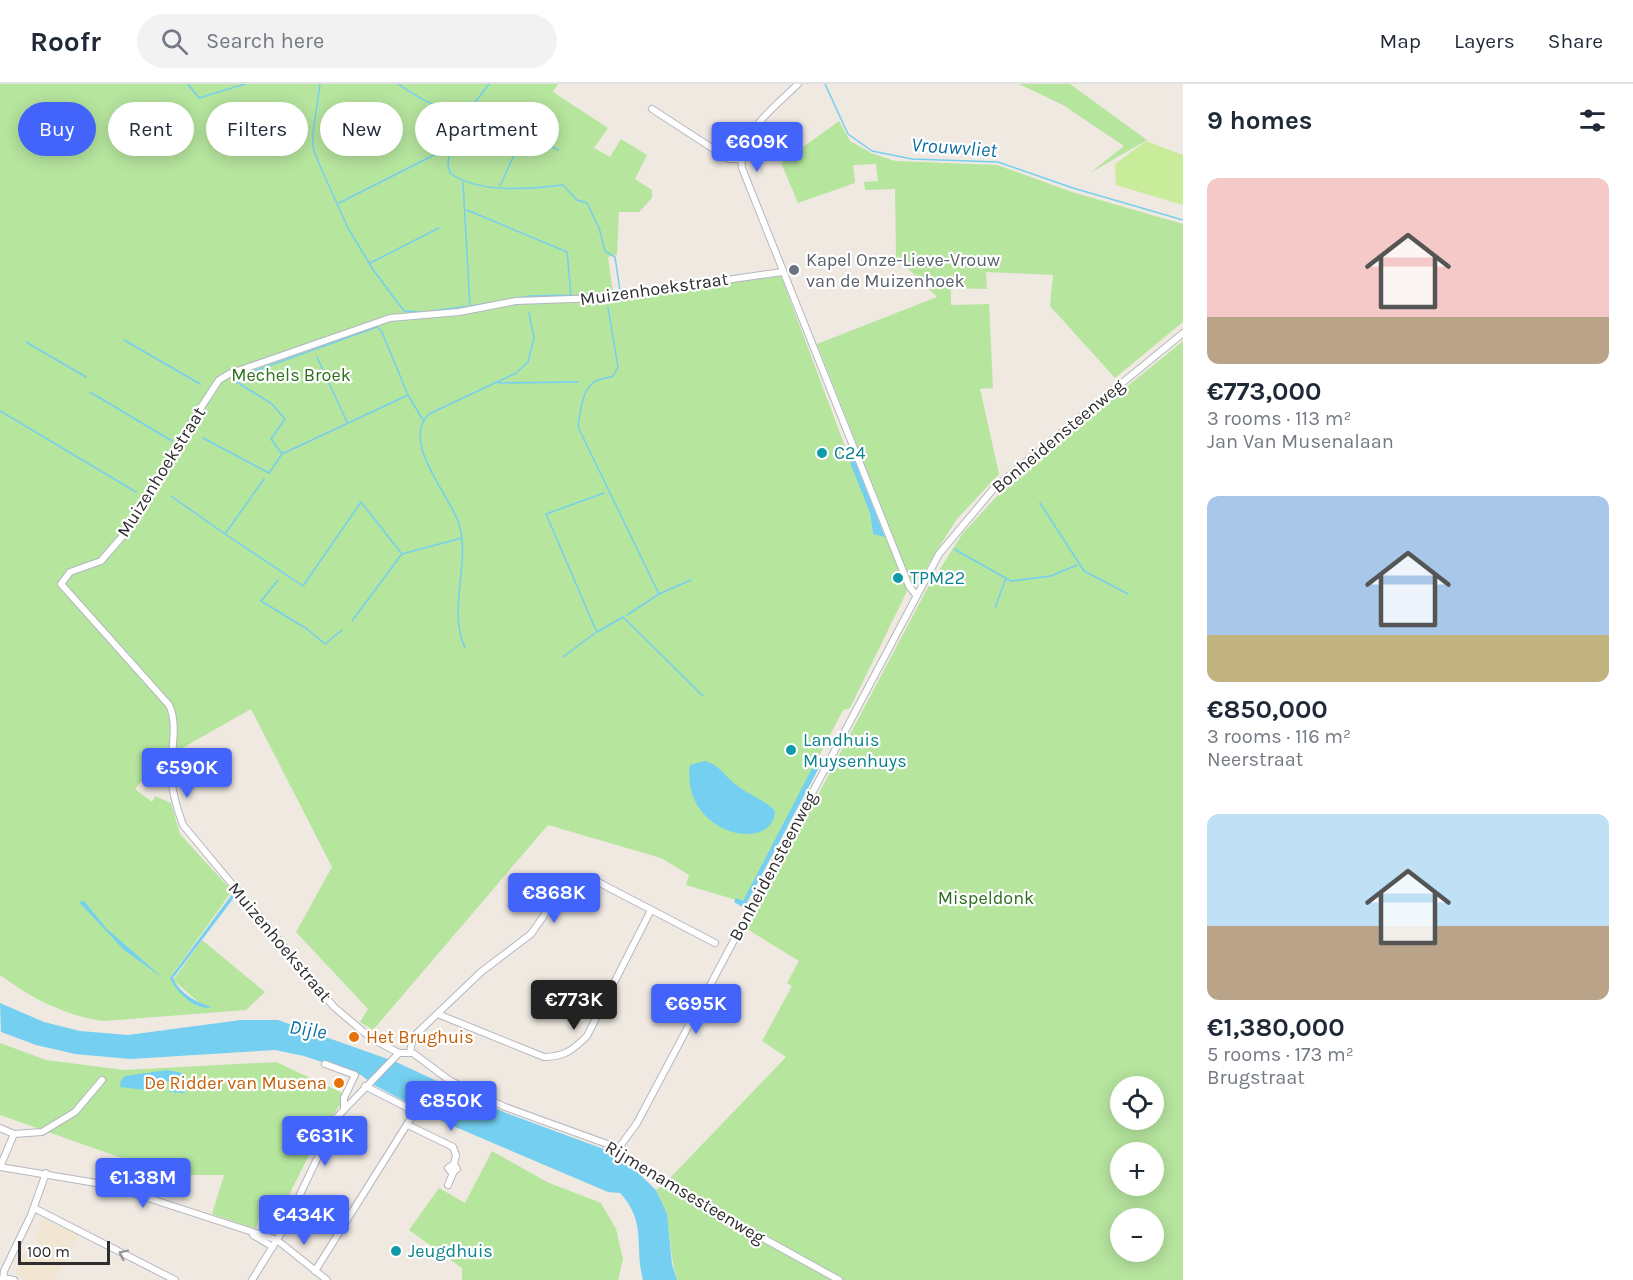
<!DOCTYPE html>
<html lang="en">
<head>
<meta charset="utf-8">
<style>
  :root { --surface:#fff; --page:#f2f2f3; --text:#1f2937; --muted:#747a83; --line:#e0e1e3; --accent:#4264fb }
  body { margin:0; font-family:Karla,sans-serif; background:var(--page); color:var(--text); height:100vh; display:flex; flex-direction:column; font-size:22px; white-space:nowrap }
  * { box-sizing:border-box; margin:0 }
  p { font-size:20px; color:var(--muted) }
  .icon { flex:none; width:33px; height:33px; fill:none; stroke:currentColor; stroke-width:2; stroke-linecap:round; stroke-linejoin:round }
  .map { position:relative; flex:1; overflow:hidden }
  .drawer { display:flex; flex-direction:column; background:var(--surface); width:450px }
  .drawer>* { flex:none }
  .banner { position:absolute; left:18px; top:18px; width:570px; height:54px; display:flex; gap:12px }
  .fabs { position:absolute; left:1110px; top:992px; display:grid; gap:12px }
  .fabs a { display:grid; place-items:center; width:54px; height:54px; border-radius:50%; background:var(--surface); box-shadow:0 3px 15px #0003; font-size:30px }
  .scale { position:absolute; left:18px; bottom:15px; width:92px; box-sizing:border-box; padding-left:6px; border:3px solid #2e2e2e; border-top:0; font-size:16px; line-height:21px; white-space:nowrap; color:#2e2e2e; -webkit-text-stroke:4px #fff; paint-order:stroke }
  .price { position:absolute; translate:-50% -51px; padding:0 14px; border-radius:6px; background:var(--accent); color:#fff; font-size:20px; line-height:39px; filter:drop-shadow(0 2px 3px #0008) }
  .price::after { content:''; position:absolute; left:50%; top:36px; width:18px; height:14px; margin-left:-9px; background:inherit; clip-path:polygon(0 0,100% 0,50% 100%) }
  .price.selected { background:#222; color:#fff }
  ul { padding:0; list-style:none }
  li { display:grid; align-content:center; gap:12px; height:318px; padding:0 24px }
  li span { display:grid; place-items:center; height:186px; border-radius:12px; color:#555 }
  li>.icon { margin-inline-start:auto }
  span .icon { width:108px; height:108px; fill:#fffc; stroke-width:1 }
  li b { font-size:26px }
  h2 { display:flex; justify-content:space-between; align-items:center; height:72px; padding:0 24px; font-size:26px }
  .chip { padding:0 21px; border-radius:27px; background:var(--surface); box-shadow:0 3px 15px #0003; font-size:21px; line-height:54px }
  .chip.selected { background:var(--accent); color:#fff }
  header { display:flex; align-items:center; gap:36px; box-sizing:border-box; height:84px; padding:0 30px; background:var(--surface); border-bottom:2px solid var(--line) }
  header strong { font-size:28px }
  nav { display:flex; gap:33px; margin-inline-start:auto; font-size:21px }
  .search { width:420px; height:54px; background:var(--page); display:flex; align-items:center; gap:15px; box-sizing:border-box; padding:0 21px; border-radius:33px; color:var(--muted); font-size:22px }
  main { display:flex; flex:1; min-height:0 }
  .map>svg:first-child { display:block }
  .education { fill:#f0e6d1 }
  .green { fill:#b6e59e; fill-rule:evenodd }
  .pitch { fill:#c9ec9a }
  .water { fill:#75cff0 }
  .lines { fill:none; stroke-linecap:round; stroke-linejoin:round }
  .stream { stroke:#75cff0; stroke-width:1.5 }
  .minor-casing { stroke:#b4b7c1; stroke-width:8 }
  .minor { stroke:#fff; stroke-width:6 }
  .oneway { stroke:#969696 }
  .worship-dot { fill:#6b7280; stroke:#fff; stroke-width:2 }
  .culture-dot { fill:#0f9aa8; stroke:#fff; stroke-width:2 }
  .food-dot { fill:#e8710a; stroke:#fff; stroke-width:2 }
  .labels { text-anchor:middle; stroke-width:4.5; stroke-linejoin:round; paint-order:stroke }
  .worship-label { font-size:18px; fill:#5b616d; stroke:#fff; text-anchor:start }
  .street-label { font-size:18px; fill:#2e2e2e; stroke:#fff }
  .park-label { font-size:18px; fill:#2c6e1b; stroke:#fff }
  .culture-label { font-size:18px; fill:#0d838f; stroke:#fff; text-anchor:start }
  .food-label { font-size:18px; fill:#c56008; stroke:#fff; text-anchor:start }
  .water-label { font-size:20px; font-style:italic; fill:#0d6fa3; stroke:#fff }
</style>
</head>
<body>
<header>
<strong>Roofr</strong>
<div class="search"><svg class="icon" aria-label="search" viewBox="0 0 24 24"><circle cx="10" cy="10" r="6"/><path d="M15 15l6 6"/></svg>Search here</div>
<nav><a>Map</a><a>Layers</a><a>Share</a></nav>
</header>
<main>
<div class="map">
<svg width="1183" height="1196" viewBox="0 0 1183 1196">
  <rect width="100%" height="100%" fill="#efe9e1"/>
  <polygon class="education" points="43,1135 78,1151 55,1196 29,1196 16,1190 26,1167 32,1169 38,1157 34,1155"/>
  <g class="green">
    <path d="M0,0H558L553,8L608,44L594,64L610,73L621,55L647,71L635,95L652,106V114L639,128H619L617,171L608,173L614,216L781,192L870,429L873,450L885,452L907,507L850,624L843,626L743,818L686,801L689,791L661,774L548,741L373,946L360,938L368,925L296,848L332,783L251,625L170,671L168,693L160,692L159,676L135,705L152,718L155,712L171,719L180,750L232,807L172,891L171,897L197,922L202,921L173,896L202,856L265,908L246,926L104,937C67,933 29,913 0,891Z"/>
    <polygon points="1019,0 1070,0 1147,56 1090,89 1124,62 1063,21"/>
    <polygon points="839,37 850,57 871,69 895,77 997,81 1072,108 1183,140 1183,238 1115,294 1050,222 1053,191 986,188 987,205 951,204 951,221 989,220 993,304 980,305 999,390 956,436 915,502 911,498 817,260 937,213 896,173 895,105 865,106 864,98 878,97 876,80 853,81 855,99 798,119 781,79"/>
    <path d="M1183,257V1196H677C668,1164 672,1136 656,1106L669,1095L786,973L762,957L792,902L787,899L799,877L747,845L927,505L963,449L1011,397ZM1120,1002H1154V1035H1120ZM1120,1068H1154V1101H1120ZM1120,1134H1154V1167H1120Z"/>
    <polygon points="0,959 46,976 124,986 276,978 347,1011 319,1051 286,1117 266,1110 256,1145 212,1130 224,1091 170,1091 0,1031"/>
    <polygon points="492,1067 547,1098 601,1119 616,1145 623,1175 618,1196 462,1196 462,1184 409,1146 439,1104 465,1119"/>
  </g>
  <polygon class="pitch" points="1146,57 1183,71 1183,121 1116,101 1115,80"/>
  <g class="water">
    <polygon points="851,367 885,453 873,450 870,429 851,381 849,368"/>
    <polygon points="817,675 822,678 744,824 734,818 736,814 743,817"/>
    <path d="M705,677C720,681 726,694 739,703C751,712 765,716 775,727C773,771 680,750 690,681Z"/>
    <path d="M233,809L236,811L173,894C179,909 197,919 212,923C197,928 176,908 170,894Z"/>
    <polygon points="84,817 106,844 163,894 124,866 79,818"/>
    <path d="M0,919L44,938L80,947L128,951L241,936H278L396,978L506,1029L609,1067L636,1087L656,1106L667,1130L672,1180L677,1196H643C634,1162 647,1138 620,1109L608,1108L446,1039L374,1001L361,991L304,972L275,966L130,975L75,970L36,961L1,948Z"/>
    <polygon points="167,986 182,989 187,1001 184,1009 169,1008 169,998 162,995 153,999 154,1007 120,1003 121,996 125,992"/>
  </g>
  <g class="lines">
    <g class="stream">
      <polyline points="188,0 199,14 245,0"/>
      <polyline points="320,0 313,49 313,64 320,82 348,144 374,187 404,227 421,228"/>
      <path d="M398,0C420,15 442,29 469,26L489,0"/>
      <polyline points="825,0 848,50 872,67 912,75 998,78 1073,104 1183,136"/>
      <polyline points="474,22 558,66"/>
      <path d="M453,28L448,81L450,89C478,110 529,105 563,101L577,116L587,119L599,144L605,167L615,173L620,207L598,211H577"/>
      <polyline points="500,102 524,49"/>
      <polyline points="339,119 450,63"/>
      <polyline points="467,126 567,168 571,211 530,212 471,222"/>
      <polyline points="370,179 439,144"/>
      <path d="M608,223L618,283L613,292C608,294 598,295 594,298C582,306 580,329 578,343L659,510L691,496"/>
      <polyline points="431,227 470,222 463,99"/>
      <polyline points="124,256 200,300"/>
      <polyline points="26,258 86,293"/>
      <polyline points="317,273 347,338"/>
      <polyline points="498,299 578,298"/>
      <polyline points="90,308 172,357"/>
      <polyline points="0,327 136,408"/>
      <polyline points="203,354 269,389 282,370 408,311 423,336"/>
      <polyline points="282,370 271,355 285,335 272,320 232,295 377,243 381,246 408,311"/>
      <polyline points="604,409 546,430 595,544 597,548 623,533 703,612"/>
      <polyline points="171,412 225,450 264,395"/>
      <polyline points="1040,419 1084,487 1128,510"/>
      <polyline points="225,450 303,502 361,418 402,470 462,454"/>
      <polyline points="954,465 1011,497 1051,492 1077,481"/>
      <polyline points="278,496 261,517 307,545 325,560 342,546"/>
      <polyline points="995,524 1006,494"/>
      <polyline points="627,531 659,510"/>
      <polyline points="352,537 401,471"/>
      <path d="M465,564C447,524 471,480 459,440C450,411 400,358 429,330L516,289L528,278L534,254L529,229"/>
      <polyline points="563,573 595,549"/>
    </g>
    <g class="minor-casing">
      <g id="minor">
        <path d="M798,0C776,22 737,50 742,84L909,502L916,511"/>
        <polyline points="652,25 729,75 740,75"/>
        <path d="M440,931L544,973C564,973 573,966 587,952L651,826"/>
        <polyline points="410,968 413,953 481,888 531,850 566,800 584,794 596,797 715,859"/>
        <path d="M399,969L372,955L334,923L183,741C177,725 172,708 171,691C170,669 179,641 169,621L61,500L70,488L101,477L133,440L196,331L219,296L229,290L390,234L459,228L516,217L601,214L782,188"/>
        <polyline points="399,969 413,969 449,996 505,1023 610,1061 667,1101 839,1196"/>
        <polyline points="325,980 355,991 344,1014 344,1024"/>
        <polyline points="408,1041 453,1063 456,1071 454,1080 457,1085 452,1089 448,1084 454,1080"/>
        <polyline points="0,1044 14,1050 0,1083 108,1101 277,1156 327,1196"/>
        <polyline points="14,1050 42,1048 75,1028 102,996"/>
        <polyline points="618,1065 637,1039 939,470 995,403 1183,249"/>
        <polyline points="448,1101 453,1089"/>
        <polyline points="34,1124 175,1196"/>
        <polyline points="253,1151 273,1163"/>
        <polyline points="315,1187 411,1034 408,1024 365,1002"/>
        <polyline points="3,1194 14,1196"/>
        <polyline points="3,1196 4,1187 31,1131 46,1089"/>
        <polyline points="252,1196 283,1146 337,1033 399,969"/>
      </g>
    </g>
    <use href="#minor" class="minor"/>
  </g>
  <defs><path id="oneway-chevron" d="M-2-3.5L2.5 0L-2 3.5" fill="none" stroke-width="1.6" stroke-linecap="round" stroke-linejoin="round" transform="scale(1.5)"/></defs>
  <use class="oneway" href="#oneway-chevron" transform="translate(123 1170) rotate(-154)"/>
  <circle class="worship-dot" cx="794" cy="186" r="6"/>
  <g class="culture-dot">
    <circle cx="822" cy="369" r="6"/>
    <circle cx="898" cy="494" r="6"/>
    <circle cx="791" cy="666" r="6"/>
    <circle cx="396" cy="1167" r="6"/>
  </g>
  <g class="food-dot">
    <circle cx="354" cy="953" r="6"/>
    <circle cx="339" cy="999" r="6"/>
  </g>
  <g class="labels">
    <g class="worship-label">
      <text x="806" y="182">Kapel Onze-Lieve-Vrouw<tspan x="806" dy="21">van de Muizenhoek</tspan></text>
    </g>
    <g class="street-label">
      <text transform="translate(654 205) rotate(-8)" y="6">Muizenhoekstraat</text>
      <text transform="translate(1058 352) rotate(-40)" y="6">Bonheidensteenweg</text>
      <text transform="translate(161 388) rotate(-58)" y="6">Muizenhoekstraat</text>
      <text transform="translate(773 782) rotate(-62)" y="6">Bonheidensteenweg</text>
      <text transform="translate(280 858) rotate(50)" y="6">Muizenhoekstraat</text>
      <text transform="translate(685 1108) rotate(31)" y="6">Rijmenamsesteenweg</text>
    </g>
    <g class="park-label">
      <text x="291" y="297">Mechels Broek</text>
      <text x="986" y="820">Mispeldonk</text>
    </g>
    <g class="culture-label">
      <text x="834" y="375">C24</text>
      <text x="910" y="500">TPM22</text>
      <text x="803" y="662">Landhuis<tspan x="803" dy="21">Muysenhuys</tspan></text>
      <text x="408" y="1173">Jeugdhuis</text>
    </g>
    <g class="food-label">
      <text x="366" y="959">Het Brughuis</text>
      <text x="327" y="1005" text-anchor="end">De Ridder van Musena</text>
    </g>
    <g class="water-label">
      <text transform="translate(954 63) rotate(4)" y="7">Vrouwvliet</text>
      <text transform="translate(308 945) rotate(9)" y="7">Dijle</text>
    </g>
  </g>
</svg>
<div class="fabs">
<a><svg class="icon" aria-label="locate" viewBox="0 0 24 24"><circle cx="12" cy="12" r="6"/><path d="M12 2v4M12 18v4M2 12h4M18 12h4"/></svg></a>
<a>+</a>
<a>−</a>
</div>
<div class="scale">100 m</div>
<b class="price" style="left:757px;top:89px">€609K</b>
<b class="price" style="left:187px;top:715px">€590K</b>
<b class="price" style="left:554px;top:840px">€868K</b>
<b class="price selected" style="left:574px;top:947px">€773K</b>
<b class="price" style="left:696px;top:951px">€695K</b>
<b class="price" style="left:451px;top:1048px">€850K</b>
<b class="price" style="left:325px;top:1083px">€631K</b>
<b class="price" style="left:143px;top:1125px">€1.38M</b>
<b class="price" style="left:304px;top:1162px">€434K</b>
<div class="banner">
<a class="chip selected">Buy</a>
<a class="chip">Rent</a>
<a class="chip">Filters</a>
<a class="chip">New</a>
<a class="chip">Apartment</a>
</div>
</div>
<section class="drawer">
<h2>9 homes<svg class="icon" aria-label="filters" viewBox="0 0 24 24"><path d="M4 7h16M4 17h16"/><circle cx="9" cy="7" r="2"/><circle cx="15" cy="17" r="2"/></svg></h2>
<ul>
<li><span style="background:linear-gradient(#f6c9c9 75%,#b9a48a 0)"><svg class="icon" aria-label="home" viewBox="0 0 24 24"><path d="M3 11l9-7 9 7M6 9v11h12V9"/></svg></span><div><b>€773,000</b><p>3 rooms · 113 m²</p><p>Jan Van Musenalaan</p></div></li>
<li><span style="background:linear-gradient(#a9c7e8 75%,#c2b280 0)"><svg class="icon" aria-label="home" viewBox="0 0 24 24"><path d="M3 11l9-7 9 7M6 9v11h12V9"/></svg></span><div><b>€850,000</b><p>3 rooms · 116 m²</p><p>Neerstraat</p></div></li>
<li><span style="background:linear-gradient(#bfe0f5 60%,#b9a48a 0)"><svg class="icon" aria-label="home" viewBox="0 0 24 24"><path d="M3 11l9-7 9 7M6 9v11h12V9"/></svg></span><div><b>€1,380,000</b><p>5 rooms · 173 m²</p><p>Brugstraat</p></div></li>
</ul>
</section>
</main>
</body>
</html>
